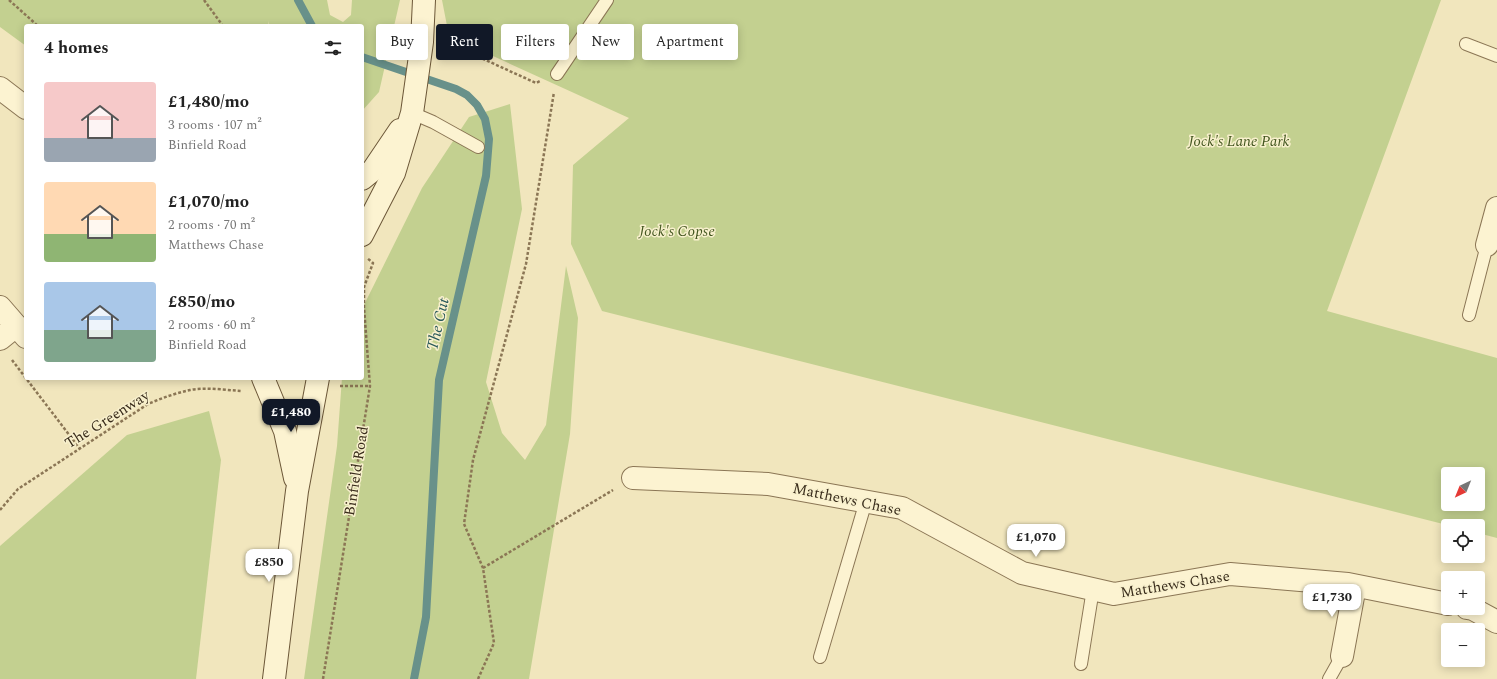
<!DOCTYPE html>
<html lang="en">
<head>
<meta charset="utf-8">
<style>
  :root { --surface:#fff; --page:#f2f2f2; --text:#222; --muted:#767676; --accent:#111827 }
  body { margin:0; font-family:Spectral,serif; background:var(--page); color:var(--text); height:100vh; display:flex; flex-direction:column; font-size:15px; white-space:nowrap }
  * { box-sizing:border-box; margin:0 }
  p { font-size:13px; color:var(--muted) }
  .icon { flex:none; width:22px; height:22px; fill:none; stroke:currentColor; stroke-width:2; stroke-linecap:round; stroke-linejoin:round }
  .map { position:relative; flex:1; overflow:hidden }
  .details { position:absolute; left:24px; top:24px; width:340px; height:356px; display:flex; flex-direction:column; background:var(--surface); border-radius:4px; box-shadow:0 2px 10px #0003 }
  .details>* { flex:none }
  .banner { position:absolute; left:376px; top:24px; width:380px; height:36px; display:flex; gap:8px }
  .needle { width:26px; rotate:223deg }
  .tools { position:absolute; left:1441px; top:467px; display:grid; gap:8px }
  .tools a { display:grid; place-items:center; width:44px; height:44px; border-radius:4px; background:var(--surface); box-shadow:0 2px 10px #0003; font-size:20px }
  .price { position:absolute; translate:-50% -34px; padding:0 9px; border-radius:8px; background:#fff; color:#222; font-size:13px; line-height:26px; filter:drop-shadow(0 1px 2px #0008) }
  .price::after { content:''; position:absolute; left:50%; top:24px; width:12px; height:9px; margin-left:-6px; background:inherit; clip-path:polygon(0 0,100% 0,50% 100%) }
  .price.on { background:var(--accent); color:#fff }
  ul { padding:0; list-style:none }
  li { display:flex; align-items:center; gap:12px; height:100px; padding:0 20px }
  li span { display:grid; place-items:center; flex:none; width:112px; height:80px; border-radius:4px; color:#555 }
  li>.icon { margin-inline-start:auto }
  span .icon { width:48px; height:48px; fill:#fffc; stroke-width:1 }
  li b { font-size:17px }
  h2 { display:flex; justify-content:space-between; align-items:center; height:48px; padding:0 20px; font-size:17px }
  .chip { padding:0 14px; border-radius:4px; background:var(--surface); box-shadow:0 2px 10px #0003; font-size:14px; line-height:36px }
  .chip.on { background:var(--accent); color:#fff }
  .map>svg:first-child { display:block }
  .green { fill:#c3d090; fill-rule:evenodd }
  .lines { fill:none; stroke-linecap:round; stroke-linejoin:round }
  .stream { stroke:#68918a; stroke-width:8 }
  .service-casing { stroke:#8b7655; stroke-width:14 }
  .minor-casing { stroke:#8b7655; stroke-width:24 }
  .tertiary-casing { stroke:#8b7655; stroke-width:24 }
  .secondary-casing { stroke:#6c5738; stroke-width:24 }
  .path { stroke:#8b7655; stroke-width:2.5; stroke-dasharray:3 2; stroke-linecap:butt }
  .service { stroke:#fcf3d1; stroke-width:12 }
  .minor { stroke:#fcf3d1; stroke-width:22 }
  .tertiary { stroke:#fcf3d1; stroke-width:22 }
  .secondary { stroke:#fcf3d1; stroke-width:22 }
  .labels { text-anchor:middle; stroke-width:3; stroke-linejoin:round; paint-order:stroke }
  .park-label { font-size:15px; font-style:italic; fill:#445720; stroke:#f8f0cd }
  .street-label { font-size:15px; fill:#392c1b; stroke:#f8f0cd }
  .water-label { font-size:16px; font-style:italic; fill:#29595a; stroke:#f8f0cd }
</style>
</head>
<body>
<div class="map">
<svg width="1497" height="679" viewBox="0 0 1497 679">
  <rect width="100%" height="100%" fill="#f1e6bd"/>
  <g class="green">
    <polygon points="0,0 327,0 330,15 343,22 351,15 352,0 400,0 379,92 362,111 362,26 270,26 268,21 269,26 26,26 26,46 0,27"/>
    <path d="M442,0H1441L1327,311L1497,358V538L1478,533V526H1451L602,311L571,244L573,165L629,118L449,36ZM1448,474H1478V504H1448Z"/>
    <polygon points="510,104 522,209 486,382 502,433 525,460 546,425 566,266 578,318 570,434 529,679 304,679 337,446 342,378 362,378 362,309 422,188 469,117"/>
    <polygon points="209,411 221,460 196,679 0,679 0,546 127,435"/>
  </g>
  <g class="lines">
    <g class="stream">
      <polyline points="298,0 312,26"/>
      <polyline points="362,57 456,89 467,95 477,105 485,119 489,139 486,176 439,380 426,617 414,679"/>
    </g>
    <g class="service-casing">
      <g id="service">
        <polyline points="1466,44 1497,56"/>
        <polyline points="557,74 607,0"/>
        <polyline points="412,113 433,122 478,147"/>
        <polyline points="1469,315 1487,245"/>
        <polyline points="820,657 866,501"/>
        <polyline points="1081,664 1093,589"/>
        <polyline points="1329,679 1342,656"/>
      </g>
    </g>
    <g class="minor-casing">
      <g id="minor">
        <polyline points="1487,245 1497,208"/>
        <polyline points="0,307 26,337"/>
        <polyline points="0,339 16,326"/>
        <polyline points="633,478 768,484 902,508 1022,573 1114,594 1230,574 1348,584 1448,604"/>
        <polyline points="1467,608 1473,609 1497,622"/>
        <polyline points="1342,656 1355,586"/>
      </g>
    </g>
    <g class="tertiary-casing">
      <polyline id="tertiary" points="0,88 26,108"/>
    </g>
    <g class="secondary-casing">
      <g id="secondary">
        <polyline points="362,179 373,170 400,130"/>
        <polyline points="362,235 394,173 412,113 422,42 424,0"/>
        <polyline points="263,378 285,431 295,478"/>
        <polyline points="274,679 297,491 318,378"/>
      </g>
    </g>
    <g class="path">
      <polyline points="9,0 38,26"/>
      <polyline points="204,0 223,26"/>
      <polyline points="446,42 536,83 540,81"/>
      <polyline points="12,360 80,449"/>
      <polyline points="340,386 370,386"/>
      <path d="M0,510L18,489L148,404C162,398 176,393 190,390C207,387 225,390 241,391"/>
      <polyline points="483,568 613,490"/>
      <polyline points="323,679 370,386 364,308 364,287 373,263 367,258"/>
      <polyline points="478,679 494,643 483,568 464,524 473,460 526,264 554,92"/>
    </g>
    <use href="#service" class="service"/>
    <use href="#minor" class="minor"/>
    <use href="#tertiary" class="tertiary"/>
    <use href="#secondary" class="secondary"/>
  </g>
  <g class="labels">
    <g class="park-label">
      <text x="1239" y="146">Jock's Lane Park</text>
      <text x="677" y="236">Jock's Copse</text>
    </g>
    <g class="street-label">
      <text transform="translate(107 419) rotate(-32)" y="5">The Greenway</text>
      <text transform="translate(356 471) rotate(-81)" y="5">Binfield Road</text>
      <text transform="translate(847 499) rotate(12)" y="5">Matthews Chase</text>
      <text transform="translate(1175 584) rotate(-9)" y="5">Matthews Chase</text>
    </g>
    <g class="water-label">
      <text transform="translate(437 324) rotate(-77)" y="6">The Cut</text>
    </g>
  </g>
</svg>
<div class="tools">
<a><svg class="needle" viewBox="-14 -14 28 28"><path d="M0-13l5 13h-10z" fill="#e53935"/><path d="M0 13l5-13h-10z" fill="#767676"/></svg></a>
<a><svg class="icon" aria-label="locate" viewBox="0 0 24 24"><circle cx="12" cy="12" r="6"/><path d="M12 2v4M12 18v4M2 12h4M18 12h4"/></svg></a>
<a>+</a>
<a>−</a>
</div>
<b class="price on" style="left:291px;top:433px">£1,480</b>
<b class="price" style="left:1036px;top:558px">£1,070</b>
<b class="price" style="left:269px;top:583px">£850</b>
<b class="price" style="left:1332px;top:618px">£1,730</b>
<div class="banner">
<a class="chip">Buy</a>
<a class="chip on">Rent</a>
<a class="chip">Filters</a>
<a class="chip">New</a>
<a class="chip">Apartment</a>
</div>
<section class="details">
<h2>4 homes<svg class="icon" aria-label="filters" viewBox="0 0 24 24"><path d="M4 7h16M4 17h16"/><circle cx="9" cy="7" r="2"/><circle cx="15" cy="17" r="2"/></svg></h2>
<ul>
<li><span style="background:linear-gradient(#f6c9c9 70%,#9aa5b1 0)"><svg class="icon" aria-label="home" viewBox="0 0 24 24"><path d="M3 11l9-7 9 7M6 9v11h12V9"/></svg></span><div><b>£1,480/mo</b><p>3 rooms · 107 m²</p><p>Binfield Road</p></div></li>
<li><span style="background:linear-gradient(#ffd9b3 65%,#8fb573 0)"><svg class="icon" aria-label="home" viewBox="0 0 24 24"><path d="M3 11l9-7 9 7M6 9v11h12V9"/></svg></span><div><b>£1,070/mo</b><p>2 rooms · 70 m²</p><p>Matthews Chase</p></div></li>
<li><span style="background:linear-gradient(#a9c7e8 60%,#7fa58c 0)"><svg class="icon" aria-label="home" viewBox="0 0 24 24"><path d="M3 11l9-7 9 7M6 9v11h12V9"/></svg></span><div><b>£850/mo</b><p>2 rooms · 60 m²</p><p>Binfield Road</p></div></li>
</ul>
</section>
</div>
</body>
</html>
